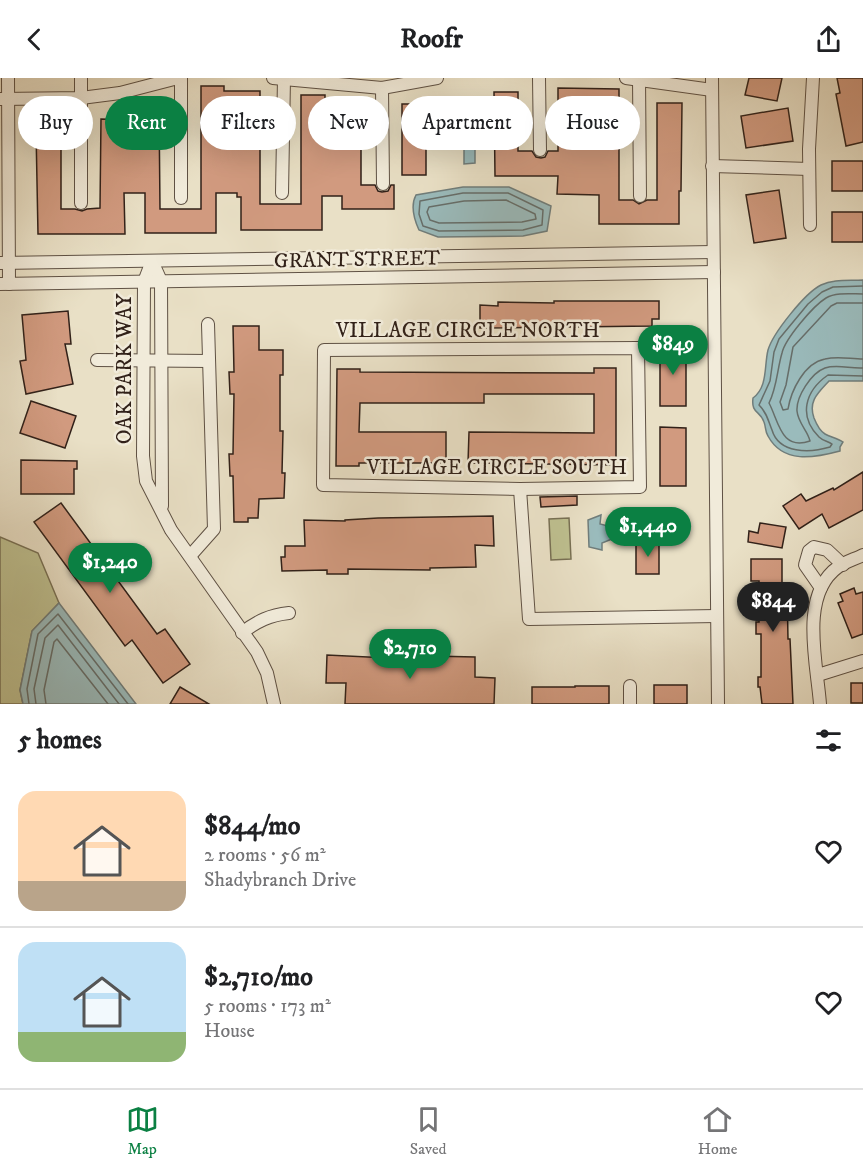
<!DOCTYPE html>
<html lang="en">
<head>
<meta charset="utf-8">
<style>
  :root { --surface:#fff; --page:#f6f6f6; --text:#202124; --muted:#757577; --line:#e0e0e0; --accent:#0b8043 }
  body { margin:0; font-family:"IM FELL DW Pica",serif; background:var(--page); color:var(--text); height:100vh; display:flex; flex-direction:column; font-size:22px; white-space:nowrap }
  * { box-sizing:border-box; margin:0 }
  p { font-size:20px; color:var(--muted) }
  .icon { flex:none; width:33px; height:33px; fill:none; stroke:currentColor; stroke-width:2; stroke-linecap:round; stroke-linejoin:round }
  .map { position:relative; height:626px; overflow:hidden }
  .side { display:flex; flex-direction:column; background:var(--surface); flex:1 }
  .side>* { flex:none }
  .hud { position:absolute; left:18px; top:18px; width:828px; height:54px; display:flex; gap:12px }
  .price { position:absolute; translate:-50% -51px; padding:0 14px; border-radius:21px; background:var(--accent); color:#fff; font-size:20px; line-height:39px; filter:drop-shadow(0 2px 3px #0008) }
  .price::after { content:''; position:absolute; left:50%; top:36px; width:18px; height:14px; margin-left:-9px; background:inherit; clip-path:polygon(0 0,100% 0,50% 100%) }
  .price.selected { background:#222; color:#fff }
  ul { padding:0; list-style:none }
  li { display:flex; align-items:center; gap:18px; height:150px; padding:0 18px }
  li+li { border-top:2px solid var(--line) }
  li span { display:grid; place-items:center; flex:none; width:168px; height:120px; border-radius:18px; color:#555 }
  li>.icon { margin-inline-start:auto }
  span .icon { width:72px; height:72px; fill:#fffc; stroke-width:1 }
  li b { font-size:26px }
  h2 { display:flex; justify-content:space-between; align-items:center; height:72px; padding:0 18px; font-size:26px }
  .pill { padding:0 21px; border-radius:27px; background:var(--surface); box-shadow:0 6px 24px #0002; font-size:21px; line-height:54px }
  .pill.selected { background:var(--accent); color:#fff }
  header { display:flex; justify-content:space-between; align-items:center; height:78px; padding:0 18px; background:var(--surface); font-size:27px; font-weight:700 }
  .dock { display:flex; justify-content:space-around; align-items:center; height:84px; border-top:2px solid var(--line); background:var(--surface); font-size:16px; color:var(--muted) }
  .dock a { display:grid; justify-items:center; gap:3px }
  .dock .selected { color:var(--accent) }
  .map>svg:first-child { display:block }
  .green { fill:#bec090; stroke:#787054; stroke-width:1.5 }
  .water { fill:#9abbbc; stroke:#707d7b; stroke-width:1.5 }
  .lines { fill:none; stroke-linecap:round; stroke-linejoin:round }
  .shore { stroke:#666e6a; stroke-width:1.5 }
  .building { fill:#d19a7f; stroke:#312119; stroke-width:1.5 }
  .minor-casing { stroke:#5f5144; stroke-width:14 }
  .minor { stroke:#f1ebda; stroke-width:12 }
  .labels { text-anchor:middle; stroke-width:5; stroke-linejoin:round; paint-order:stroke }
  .street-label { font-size:21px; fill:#312119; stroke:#f1ebda }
</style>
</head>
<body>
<header><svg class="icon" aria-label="back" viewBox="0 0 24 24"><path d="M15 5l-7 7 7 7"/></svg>Roofr<svg class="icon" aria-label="share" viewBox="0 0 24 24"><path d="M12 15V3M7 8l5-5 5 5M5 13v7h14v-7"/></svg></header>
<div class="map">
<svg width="863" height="626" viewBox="0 0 863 626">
  <rect width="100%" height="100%" fill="#e9e0c6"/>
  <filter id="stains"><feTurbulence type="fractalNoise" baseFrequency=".00333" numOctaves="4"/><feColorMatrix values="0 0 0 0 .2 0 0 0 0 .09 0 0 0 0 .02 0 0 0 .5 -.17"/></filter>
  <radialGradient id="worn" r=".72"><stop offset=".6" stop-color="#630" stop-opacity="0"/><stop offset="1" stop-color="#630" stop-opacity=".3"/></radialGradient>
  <g class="green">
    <polygon points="569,440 571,481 551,482 549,441"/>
    <polygon points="0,459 38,475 59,525 32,553 20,612 23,626 0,626"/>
  </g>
  <g class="water">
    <polygon points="475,64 475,85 464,86 464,64"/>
    <path d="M463,109H509L551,128L547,153L523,158L438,159L419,152C414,141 410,128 416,117Z"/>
    <path d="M863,202V303H829C818,315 808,323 814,340C816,345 820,353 825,356C830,359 837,360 843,364L840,369V373C814,380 783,386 768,358C765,354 766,349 764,344C760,332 751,336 753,320C768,309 764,288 768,272C773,255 805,215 821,207C834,201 849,203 863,202Z"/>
    <polygon points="601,437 600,446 612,449 612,461 602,465 602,472 589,469 588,442"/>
    <polygon points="59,525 136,626 23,626 20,612 32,553"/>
  </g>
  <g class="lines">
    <g class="shore">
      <polygon points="463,115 508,115 543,132 542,147 523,152 439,153 423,148 419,136 420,123"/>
      <polygon points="506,122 535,136 536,141 522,144 439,145 430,142 427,134 429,129 464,123"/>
      <path d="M863,208L833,209L822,214L808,226L779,261L774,274L770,303L759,327C767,335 768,342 772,352C779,376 810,375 830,369L832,366C828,363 823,363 819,359C798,338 805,313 828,297L863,298"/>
      <path d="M863,216C851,216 836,214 826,220C813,228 785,261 782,275C777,292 777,309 769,325C779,344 781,373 810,363C808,353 798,345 797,333C796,319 811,295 825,290C837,286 851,291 863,290"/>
      <path d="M863,225H837L831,228L793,269L786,307L780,324L783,332L788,331C791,313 804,285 825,281C838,278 850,281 863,281"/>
      <polyline points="29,626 27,611 38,556 58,536 128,626"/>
      <polyline points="36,626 34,611 45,560 58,547 119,626"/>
      <polyline points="46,626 44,612 54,564 57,561 108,626"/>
    </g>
  </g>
  <g class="building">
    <polygon points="749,0 782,0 777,23 745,17"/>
    <polygon points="837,0 863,0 863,64 846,68 836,16 840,15"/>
    <polygon points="201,8 224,8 224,13 260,13 260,126 301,126 301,17 325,17 325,28 361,28 361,107 375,107 378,113 382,114 388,113 391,107 394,107 394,131 342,131 342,118 322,118 322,152 241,152 241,119 237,119 237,115 216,115 216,155 145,155 145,115 124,115 125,156 38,156 36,52 61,52 61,131 75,131 82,133 87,131 100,130 101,41 137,42 136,29 159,28 160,131 201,131"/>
    <polygon points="558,10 619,11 619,122 633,122 639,126 647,122 657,122 657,25 682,25 681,113 679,113 679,146 599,146 599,117 557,116 558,98 495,98 494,14 518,14 518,73 532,73 536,79 541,80 545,79 548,73 558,73"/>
    <rect x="402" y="26" width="24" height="71"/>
    <polygon points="788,30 793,63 746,70 741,38"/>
    <polygon points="463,44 475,44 476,57 463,57"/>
    <rect x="832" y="83" width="31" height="30"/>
    <polygon points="779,112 786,160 754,165 746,117"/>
    <rect x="832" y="134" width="31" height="30"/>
    <polygon points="554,223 659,223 659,241 652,241 652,248 480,250 480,227 498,228 498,224 554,225"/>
    <polygon points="68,233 71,266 65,266 73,306 26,316 20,283 26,282 22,237"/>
    <polygon points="233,248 259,248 259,272 283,272 283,297 280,297 280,353 283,353 282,395 285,395 284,420 259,421 258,440 248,440 248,444 234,444 233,398 230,398 229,376 233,376 234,316 230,316 229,294 234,294"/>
    <rect x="660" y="268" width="26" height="60"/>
    <polygon points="594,290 616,290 616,387 468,385 469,354 594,355 594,316 484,316 484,325 360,325 359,354 446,354 446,385 359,385 359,388 336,388 337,291 360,291 360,294 594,295"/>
    <polygon points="31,323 76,338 65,370 20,355"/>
    <polygon points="660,349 686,350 686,408 660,408"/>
    <polygon points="21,382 77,383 77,391 74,391 74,416 21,416"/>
    <polygon points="863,394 863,432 829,450 822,436 799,451 783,428 801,416 806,423 833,410 834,412"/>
    <polygon points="577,418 577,427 541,429 540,419"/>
    <polygon points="61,425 157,556 165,551 190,586 163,605 132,562 125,568 34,444"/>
    <polygon points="493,438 494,468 475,467 476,489 430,490 430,492 348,491 348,496 327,496 327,492 282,493 281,479 285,479 285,468 305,468 304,442 345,443 345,442 378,440"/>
    <polygon points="760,445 786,449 782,470 748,464 749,453 758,455"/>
    <rect x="636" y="464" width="23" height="32"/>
    <polygon points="751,481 782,481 782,508 787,508 788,561 790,561 793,626 762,626 760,609 758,609 758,599 761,599 761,556 756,556 756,544 759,544 759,503 751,503"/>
    <polygon points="854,510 856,516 863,514 863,556 852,560 838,525 843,523 840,516"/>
    <polygon points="409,575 431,576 431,578 475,579 475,599 495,600 494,626 345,626 346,605 326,605 327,577 409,581"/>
    <rect x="851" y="605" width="12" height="20"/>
    <rect x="654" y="607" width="33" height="19"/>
    <polygon points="575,608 609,608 609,626 532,626 532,609 575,609"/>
    <polygon points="180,609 209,626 170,626"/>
  </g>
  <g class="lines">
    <g class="minor-casing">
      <g id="minor">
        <polyline points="8,0 9,206"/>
        <polyline points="81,0 81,125"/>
        <polyline points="181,0 181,120"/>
        <polyline points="273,0 382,10 437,0"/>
        <polyline points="539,0 540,72"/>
        <polyline points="626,0 712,12"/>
        <polyline points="639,0 640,118"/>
        <polyline points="712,0 718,626"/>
        <polyline points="382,10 383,106"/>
        <polyline points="1,21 81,20 120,15 178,0"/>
        <polyline points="712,88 809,91"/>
        <polyline points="282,115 284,0"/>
        <polyline points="810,147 809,71 813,0"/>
        <polyline points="152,183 144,204 143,378 146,403 171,452 257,574 267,595 274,626"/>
        <polyline points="152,183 161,203 162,428"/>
        <polyline points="0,185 713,174"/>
        <polyline points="0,206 714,194"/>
        <polygon points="638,270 640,409 520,411 323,407 324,272"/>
        <polyline points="97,282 209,283"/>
        <polyline points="520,411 529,541 717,538"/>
        <polyline points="190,478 214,451 208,246"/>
        <polyline points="821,510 805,487 809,473 814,469 827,472 843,487"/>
        <path d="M242,555C257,543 270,537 289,535"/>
        <polyline points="818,597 863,583"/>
        <polyline points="630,626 630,608"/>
        <path d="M820,626C817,585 799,517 838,489C845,484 855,481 863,477"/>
      </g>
    </g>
    <use href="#minor" class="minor"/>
  </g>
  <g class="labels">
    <g class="street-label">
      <text transform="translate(357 181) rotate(-1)" y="7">GRANT STREET</text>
      <text x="468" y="259">VILLAGE CIRCLE NORTH</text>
      <text transform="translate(124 291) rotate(-90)" y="7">OAK PARK WAY</text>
      <text x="497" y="396">VILLAGE CIRCLE SOUTH</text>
    </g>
  </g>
  <rect width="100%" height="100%" filter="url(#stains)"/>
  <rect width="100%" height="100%" fill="url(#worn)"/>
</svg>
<b class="price" style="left:673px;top:298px">$849</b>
<b class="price" style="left:648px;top:480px">$1,440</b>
<b class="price" style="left:110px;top:516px">$1,240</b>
<b class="price selected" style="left:773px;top:555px">$844</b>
<b class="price" style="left:410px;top:602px">$2,710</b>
<div class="hud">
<a class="pill">Buy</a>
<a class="pill selected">Rent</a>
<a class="pill">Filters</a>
<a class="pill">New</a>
<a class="pill">Apartment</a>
<a class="pill">House</a>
</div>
</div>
<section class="side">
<h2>5 homes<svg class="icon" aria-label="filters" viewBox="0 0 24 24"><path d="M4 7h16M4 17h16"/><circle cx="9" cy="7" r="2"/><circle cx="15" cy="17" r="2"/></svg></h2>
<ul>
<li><span style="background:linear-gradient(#ffd9b3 75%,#b9a48a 0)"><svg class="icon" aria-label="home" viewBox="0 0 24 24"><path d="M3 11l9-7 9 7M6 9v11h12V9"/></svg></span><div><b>$844/mo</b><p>2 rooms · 56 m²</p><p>Shadybranch Drive</p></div><svg class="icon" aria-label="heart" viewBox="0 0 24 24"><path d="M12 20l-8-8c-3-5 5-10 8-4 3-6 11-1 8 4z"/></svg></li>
<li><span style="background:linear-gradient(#bfe0f5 75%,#8fb573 0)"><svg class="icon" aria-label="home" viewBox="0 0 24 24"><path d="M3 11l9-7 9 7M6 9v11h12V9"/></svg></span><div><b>$2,710/mo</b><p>5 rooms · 173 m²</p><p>House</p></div><svg class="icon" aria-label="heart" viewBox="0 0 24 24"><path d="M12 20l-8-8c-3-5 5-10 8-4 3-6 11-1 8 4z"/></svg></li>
</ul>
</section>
<nav class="dock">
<a class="selected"><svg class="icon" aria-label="map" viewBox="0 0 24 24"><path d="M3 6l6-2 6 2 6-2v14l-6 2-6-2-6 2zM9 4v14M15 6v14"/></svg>Map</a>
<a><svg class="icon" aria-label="saved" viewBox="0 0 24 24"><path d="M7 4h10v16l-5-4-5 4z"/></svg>Saved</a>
<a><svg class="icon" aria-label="home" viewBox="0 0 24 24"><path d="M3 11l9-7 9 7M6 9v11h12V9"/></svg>Home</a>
</nav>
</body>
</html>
